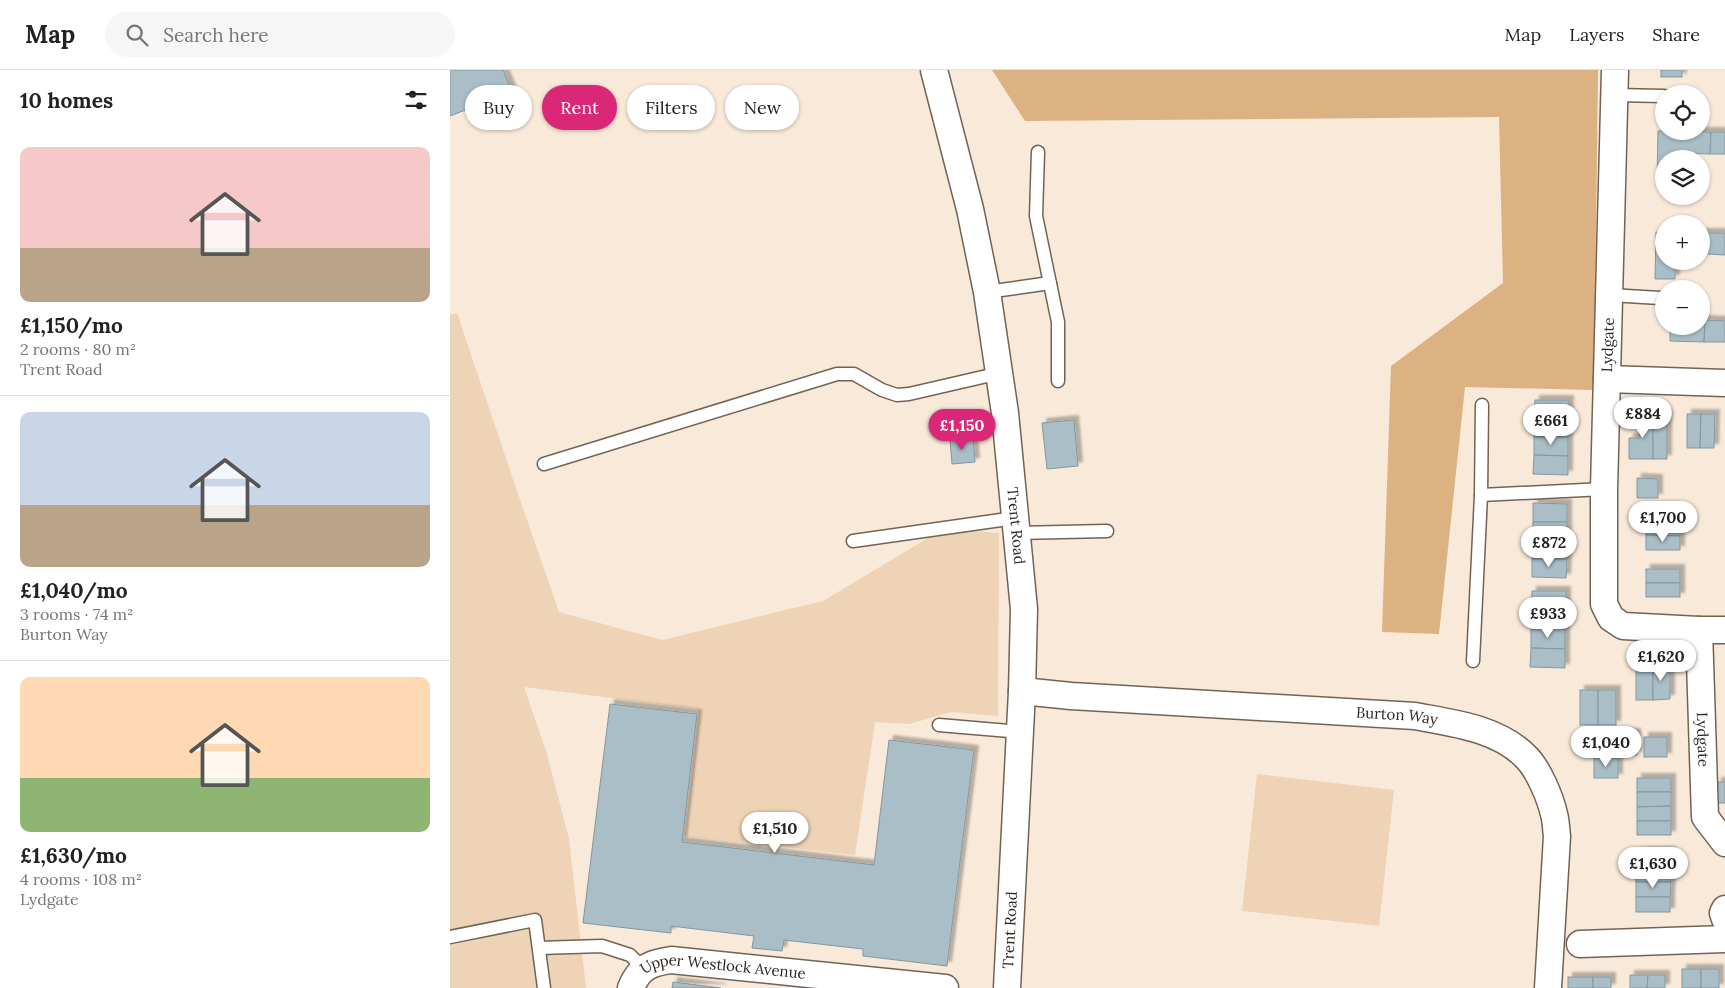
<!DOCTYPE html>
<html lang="en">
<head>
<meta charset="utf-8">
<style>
  :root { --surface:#fff; --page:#f6f6f6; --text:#222; --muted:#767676; --line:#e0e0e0; --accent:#db2777 }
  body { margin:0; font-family:Lora,serif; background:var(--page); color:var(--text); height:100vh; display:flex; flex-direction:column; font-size:19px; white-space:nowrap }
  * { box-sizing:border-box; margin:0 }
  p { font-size:16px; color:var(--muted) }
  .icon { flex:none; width:28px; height:28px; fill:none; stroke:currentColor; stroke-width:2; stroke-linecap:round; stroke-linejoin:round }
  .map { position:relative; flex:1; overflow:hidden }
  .sheet { display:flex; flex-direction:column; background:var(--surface); width:450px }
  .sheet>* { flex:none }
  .top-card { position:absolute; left:15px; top:15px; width:475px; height:45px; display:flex; gap:10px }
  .controls { position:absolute; left:1205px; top:15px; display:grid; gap:10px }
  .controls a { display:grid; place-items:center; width:55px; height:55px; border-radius:50%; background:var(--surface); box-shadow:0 1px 4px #0004; font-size:25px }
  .price { position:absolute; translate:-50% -42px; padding:0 11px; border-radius:18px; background:#fff; color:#222; font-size:16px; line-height:32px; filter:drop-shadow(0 1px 2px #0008) }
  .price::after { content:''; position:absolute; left:50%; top:30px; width:15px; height:11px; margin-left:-8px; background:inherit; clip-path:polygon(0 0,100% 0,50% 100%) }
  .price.active { background:var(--accent); color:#fff }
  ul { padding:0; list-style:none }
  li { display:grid; align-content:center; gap:10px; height:265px; padding:0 20px }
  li+li { border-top:1px solid var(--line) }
  li span { display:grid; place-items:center; height:155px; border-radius:10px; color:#555 }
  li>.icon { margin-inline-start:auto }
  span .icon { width:90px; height:90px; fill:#fffc; stroke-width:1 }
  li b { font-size:21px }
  h2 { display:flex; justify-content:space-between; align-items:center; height:60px; padding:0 20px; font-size:21px }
  .pill { padding:0 18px; border-radius:22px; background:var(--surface); box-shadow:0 1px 4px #0004; font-size:18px; line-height:45px }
  .pill.active { background:var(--accent); color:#fff }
  header { display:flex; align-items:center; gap:30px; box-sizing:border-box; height:70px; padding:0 25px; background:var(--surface); border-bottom:1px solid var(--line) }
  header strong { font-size:24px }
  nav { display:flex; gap:28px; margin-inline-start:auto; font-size:18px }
  .search { width:350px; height:45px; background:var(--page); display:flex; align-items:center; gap:12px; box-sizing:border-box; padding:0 18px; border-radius:28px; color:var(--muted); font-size:19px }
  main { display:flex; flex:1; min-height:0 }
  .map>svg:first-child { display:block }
  .green { fill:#efd3b6 }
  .forest { fill:#ddb283 }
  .building { fill:#a9bec7; stroke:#8397a0; filter:url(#shadow) }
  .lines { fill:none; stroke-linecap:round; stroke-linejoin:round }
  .lane-casing { stroke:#716456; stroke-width:15 }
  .street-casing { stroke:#716456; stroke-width:29 }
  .lane { stroke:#fff; stroke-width:12 }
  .street { stroke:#fff; stroke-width:26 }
  .labels { text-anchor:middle; stroke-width:4; stroke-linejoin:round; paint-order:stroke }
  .street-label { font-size:15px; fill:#2c2721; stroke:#fff }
</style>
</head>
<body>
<header>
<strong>Map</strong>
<div class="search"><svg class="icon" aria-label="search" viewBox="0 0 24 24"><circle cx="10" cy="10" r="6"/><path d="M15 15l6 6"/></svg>Search here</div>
<nav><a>Map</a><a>Layers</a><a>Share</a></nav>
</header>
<main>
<section class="sheet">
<h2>10 homes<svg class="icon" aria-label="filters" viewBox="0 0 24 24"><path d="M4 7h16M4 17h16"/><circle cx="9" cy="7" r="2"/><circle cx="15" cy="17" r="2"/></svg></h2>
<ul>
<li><span style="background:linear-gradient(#f6c9c9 65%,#b9a48a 0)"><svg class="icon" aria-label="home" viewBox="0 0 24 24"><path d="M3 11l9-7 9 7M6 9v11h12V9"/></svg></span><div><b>£1,150/mo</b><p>2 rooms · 80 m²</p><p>Trent Road</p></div></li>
<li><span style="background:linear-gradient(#c9d6e8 60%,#b9a48a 0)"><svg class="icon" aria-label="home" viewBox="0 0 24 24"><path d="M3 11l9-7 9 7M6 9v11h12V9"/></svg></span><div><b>£1,040/mo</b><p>3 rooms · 74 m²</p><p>Burton Way</p></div></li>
<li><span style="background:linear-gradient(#ffd9b3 65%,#8fb573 0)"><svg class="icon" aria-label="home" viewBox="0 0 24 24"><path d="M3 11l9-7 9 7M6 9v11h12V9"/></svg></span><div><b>£1,630/mo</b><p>4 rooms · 108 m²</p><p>Lydgate</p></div></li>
</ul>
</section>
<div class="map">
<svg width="1275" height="918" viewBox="0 0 1275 918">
  <defs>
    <filter id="shadow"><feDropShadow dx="4.5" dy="-4.5" stdDeviation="1" flood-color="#0004"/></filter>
  </defs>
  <rect width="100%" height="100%" fill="#f8e9d9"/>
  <g class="green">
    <polygon points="7,243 66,418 109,542 212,570 373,531 493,459 549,463 548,646 501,642 459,654 425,652 405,785 235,766 249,639 74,617 97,684 119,769 136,918 0,918 0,245"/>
    <polygon points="807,704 944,720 929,856 792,841"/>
  </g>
  <polygon class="forest" points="542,0 1148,0 1144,320 1015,317 989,564 932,562 941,296 1053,213 1049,47 575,51"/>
  <g class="building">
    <polygon points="0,0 53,0 62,22 0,46"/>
    <rect x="1211" y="0" width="21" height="7"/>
    <polygon points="1208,61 1261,62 1260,84 1228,83 1228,89 1214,89 1214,109 1207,109"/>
    <polygon points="1261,62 1275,62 1275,84 1260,84"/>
    <polygon points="1206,162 1214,162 1214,191 1225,191 1225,209 1205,209"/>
    <rect x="1251" y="163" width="6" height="21"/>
    <polygon points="1257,163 1275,163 1275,185 1257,184"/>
    <polygon points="1251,250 1255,250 1254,272 1220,271 1220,256 1251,256"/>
    <polygon points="1255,250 1275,251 1275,272 1254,272"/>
    <polygon points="1085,330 1119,330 1119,349 1084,348"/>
    <polygon points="1189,344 1203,344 1203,389 1179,389 1179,368 1189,368"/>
    <rect x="1203" y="344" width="14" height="45"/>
    <polygon points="1237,344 1251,344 1250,378 1237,378"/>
    <polygon points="1251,344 1265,344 1264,378 1250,378"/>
    <polygon points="1084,348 1119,349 1118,367 1084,367"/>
    <polygon points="624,350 628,396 597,399 592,353"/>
    <polygon points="1084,367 1118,367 1118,386 1084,385"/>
    <polygon points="523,368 525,392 502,394 500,370"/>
    <polygon points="1084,385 1118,386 1118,405 1083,404"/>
    <polygon points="1187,408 1208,409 1208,428 1187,428"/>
    <polygon points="1083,433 1117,434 1117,452 1083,452"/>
    <polygon points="1230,450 1230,466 1196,465 1196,451"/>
    <polygon points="1083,452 1117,452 1117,471 1082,470"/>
    <polygon points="1196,465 1230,466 1230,480 1196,480"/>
    <polygon points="1082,470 1117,471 1117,489 1082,489"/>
    <polygon points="1082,489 1117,489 1116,508 1082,507"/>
    <rect x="1196" y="499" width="34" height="14"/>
    <rect x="1196" y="513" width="34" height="14"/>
    <polygon points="1082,521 1116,521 1116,540 1081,540"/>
    <polygon points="1081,540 1116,540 1115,559 1081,559"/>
    <polygon points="1081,559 1115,559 1115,579 1081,578"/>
    <polygon points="1081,578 1115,579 1115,598 1080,597"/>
    <rect x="1186" y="595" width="17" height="35"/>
    <polygon points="1203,595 1220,595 1220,629 1203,630"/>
    <rect x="1130" y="620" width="18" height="35"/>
    <rect x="1148" y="620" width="18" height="35"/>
    <polygon points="160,634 247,644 232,772 424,795 439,670 524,680 497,896 413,886 413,879 334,870 332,881 302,878 304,866 221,856 221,863 133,853"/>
    <polygon points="1166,663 1186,663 1187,685 1166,685"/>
    <rect x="1194" y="667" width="23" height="20"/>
    <rect x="1144" y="688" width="24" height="20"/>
    <rect x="1187" y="708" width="34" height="14"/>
    <rect x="1267" y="712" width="8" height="21"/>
    <polygon points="1187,722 1221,722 1221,736 1187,737"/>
    <polygon points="1221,736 1221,751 1187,751 1187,737"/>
    <rect x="1187" y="751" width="34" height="14"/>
    <polygon points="1221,781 1221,797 1186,797 1186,782"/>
    <rect x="1186" y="797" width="35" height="15"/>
    <polygon points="1186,812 1221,812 1220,827 1186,827"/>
    <rect x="1186" y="827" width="34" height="15"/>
    <rect x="1232" y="899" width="19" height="19"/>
    <rect x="1251" y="899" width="18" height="19"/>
    <polygon points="1180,905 1198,905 1197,918 1180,918"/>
    <polygon points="1198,905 1215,905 1215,918 1197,918"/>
    <rect x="1118" y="907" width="25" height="11"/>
    <rect x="1143" y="907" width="18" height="11"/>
    <polygon points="223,912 271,918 222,918"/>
  </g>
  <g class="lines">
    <g class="lane-casing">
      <g id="lane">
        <polyline points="1165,25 1214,26"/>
        <polyline points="588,82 586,146 608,252 608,311"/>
        <polyline points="537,222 600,213"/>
        <polyline points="1160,225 1210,228"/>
        <polyline points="94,394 387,304 404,304 432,320 447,325 459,324 550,303"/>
        <polyline points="1031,425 1154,419"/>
        <polyline points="566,463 657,461"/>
        <polyline points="403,471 565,448"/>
        <polyline points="1023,591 1031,425 1032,335"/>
        <polyline points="489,655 570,662"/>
        <polyline points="0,867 85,850 94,918"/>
        <polyline points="89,878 152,876 180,885 194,899"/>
      </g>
    </g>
    <g class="street-casing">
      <g id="street">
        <path id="s1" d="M484,0L520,139L537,222L555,343L574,539L572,621L557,918"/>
        <path id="s2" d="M1165,0L1154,419V534L1161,548L1173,556L1249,560L1255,747L1275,773"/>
        <polyline points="1157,309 1275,313"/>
        <polyline points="1249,560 1275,560"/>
        <path id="s3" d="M572,621L621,626L965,646C1002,653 1047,658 1075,686C1088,698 1100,727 1104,744C1106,751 1106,759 1107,766L1098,918"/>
        <polyline points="1275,839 1273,843 1275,849"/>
        <polyline points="1130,874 1275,869"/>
        <path id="s4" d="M181,918C189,897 201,893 221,890L495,918"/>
      </g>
    </g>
    <use href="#lane" class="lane"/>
    <use href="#street" class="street"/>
  </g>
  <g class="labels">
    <g class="street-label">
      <text transform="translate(1158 275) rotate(-88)" y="5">Lydgate</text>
      <text dy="5" stroke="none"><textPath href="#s1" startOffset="464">Trent Road</textPath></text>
      <text dy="5" stroke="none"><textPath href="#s3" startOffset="376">Burton Way</textPath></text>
      <text dy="5" stroke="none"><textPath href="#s2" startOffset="750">Lydgate</textPath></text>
      <text transform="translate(560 860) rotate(-87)" y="5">Trent Road</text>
      <text dy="5" stroke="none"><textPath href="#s4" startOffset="104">Upper Westlock Avenue</textPath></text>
    </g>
  </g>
</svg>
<div class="controls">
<a><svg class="icon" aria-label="locate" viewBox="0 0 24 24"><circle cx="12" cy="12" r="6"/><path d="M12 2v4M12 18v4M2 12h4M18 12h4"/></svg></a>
<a><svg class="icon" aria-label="layers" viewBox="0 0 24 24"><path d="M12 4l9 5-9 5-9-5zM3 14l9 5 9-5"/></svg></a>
<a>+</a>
<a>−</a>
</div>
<b class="price" style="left:1193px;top:369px">£884</b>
<b class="price" style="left:1101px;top:376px">£661</b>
<b class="price active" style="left:512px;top:381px">£1,150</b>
<b class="price" style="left:1213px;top:473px">£1,700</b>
<b class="price" style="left:1099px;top:498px">£872</b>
<b class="price" style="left:1098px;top:569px">£933</b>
<b class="price" style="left:1211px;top:612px">£1,620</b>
<b class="price" style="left:1156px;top:698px">£1,040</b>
<b class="price" style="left:325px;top:784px">£1,510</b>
<b class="price" style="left:1203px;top:819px">£1,630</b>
<div class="top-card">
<a class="pill">Buy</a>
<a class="pill active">Rent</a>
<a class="pill">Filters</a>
<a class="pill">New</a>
</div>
</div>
</main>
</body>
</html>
